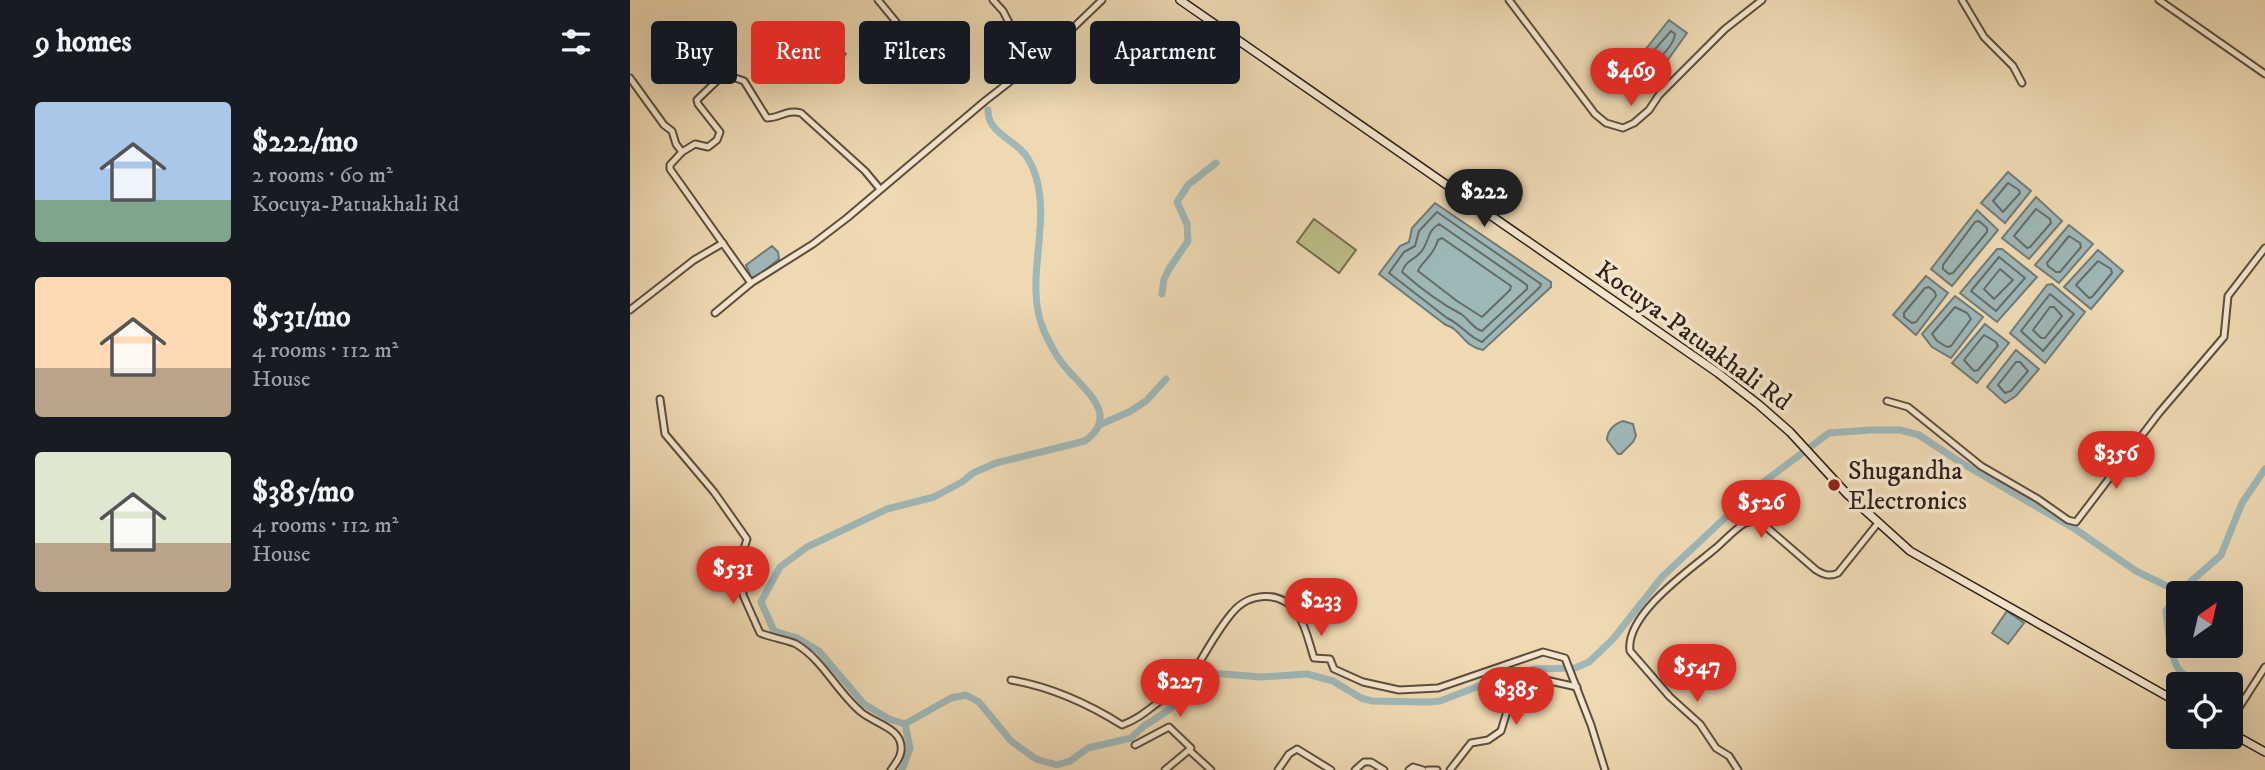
<!DOCTYPE html>
<html lang="en">
<head>
<meta charset="utf-8">
<style>
  :root { --surface:#171b24; --page:#242831; --text:#f1f3f6; --muted:#9ea1a6; --accent:#d93025 }
  body { margin:0; font-family:"IM FELL DW Pica",serif; background:var(--page); color:var(--text); height:100vh; display:flex; flex-direction:column; font-size:26px; white-space:nowrap }
  * { box-sizing:border-box; margin:0 }
  p { font-size:23px; color:var(--muted) }
  .icon { flex:none; width:38px; height:38px; fill:none; stroke:currentColor; stroke-width:2; stroke-linecap:round; stroke-linejoin:round }
  .map { position:relative; flex:1; overflow:hidden }
  .side { display:flex; flex-direction:column; background:var(--surface); width:630px }
  .side>* { flex:none }
  .banner { position:absolute; left:21px; top:21px; width:665px; height:63px; display:flex; gap:14px }
  .needle { width:46px; rotate:34deg }
  .buttons { position:absolute; left:1536px; top:581px; display:grid; gap:14px }
  .buttons a { display:grid; place-items:center; width:77px; height:77px; border-radius:7px; background:var(--surface); box-shadow:0 7px 28px #0002; font-size:35px }
  .price { position:absolute; translate:-50% -60px; padding:0 16px; border-radius:24px; background:var(--accent); color:#fff; font-size:23px; line-height:46px; filter:drop-shadow(0 2px 4px #0008) }
  .price::after { content:''; position:absolute; left:50%; top:42px; width:21px; height:16px; margin-left:-10px; background:inherit; clip-path:polygon(0 0,100% 0,50% 100%) }
  .price.on { background:#222; color:#fff }
  ul { padding:0; list-style:none }
  li { display:flex; align-items:center; gap:21px; height:175px; padding:0 35px }
  li span { display:grid; place-items:center; flex:none; width:196px; height:140px; border-radius:7px; color:#555 }
  li>.icon { margin-inline-start:auto }
  span .icon { width:84px; height:84px; fill:#fffc; stroke-width:1 }
  li b { font-size:30px }
  h2 { display:flex; justify-content:space-between; align-items:center; height:84px; padding:0 35px; font-size:30px }
  .pill { padding:0 24px; border-radius:7px; background:var(--surface); box-shadow:0 7px 28px #0002; font-size:24px; line-height:63px }
  .pill.on { background:var(--accent); color:#fff }
  main { display:flex; flex:1; min-height:0 }
  .map>svg:first-child { display:block }
  .green { fill:#bcbe89; stroke:#736f51; stroke-width:2 }
  .water { fill:#9eb7b7; stroke:#707b78; stroke-width:2 }
  .lines { fill:none; stroke-linecap:round; stroke-linejoin:round }
  .shore { stroke:#646c68; stroke-width:2 }
  .canal { stroke:#9eb7b7; stroke-width:7 }
  .minor-casing { stroke:#5b4e3f; stroke-width:9 }
  .secondary-casing { stroke:#2a2019; stroke-width:10 }
  .minor { stroke:#f4e6cd; stroke-width:5 }
  .secondary { stroke:#f4e6cd; stroke-width:7 }
  .poi-dot { fill:#8f2418; stroke:#f4e6cd; stroke-width:2.5 }
  .labels { text-anchor:middle; stroke-width:7; stroke-linejoin:round; paint-order:stroke }
  .street-label { font-size:26px; fill:#2a2019; stroke:#f4e6cd }
  .poi-label { font-size:26px; fill:#2a2019; stroke:#f4e6cd; text-anchor:start }
</style>
</head>
<body>
<main>
<section class="side">
<h2>9 homes<svg class="icon" aria-label="filters" viewBox="0 0 24 24"><path d="M4 7h16M4 17h16"/><circle cx="9" cy="7" r="2"/><circle cx="15" cy="17" r="2"/></svg></h2>
<ul>
<li><span style="background:linear-gradient(#a9c7e8 70%,#7fa58c 0)"><svg class="icon" aria-label="home" viewBox="0 0 24 24"><path d="M3 11l9-7 9 7M6 9v11h12V9"/></svg></span><div><b>$222/mo</b><p>2 rooms · 60 m²</p><p>Kocuya-Patuakhali Rd</p></div></li>
<li><span style="background:linear-gradient(#ffd9b3 65%,#b9a48a 0)"><svg class="icon" aria-label="home" viewBox="0 0 24 24"><path d="M3 11l9-7 9 7M6 9v11h12V9"/></svg></span><div><b>$531/mo</b><p>4 rooms · 112 m²</p><p>House</p></div></li>
<li><span style="background:linear-gradient(#dfe7d0 65%,#b9a48a 0)"><svg class="icon" aria-label="home" viewBox="0 0 24 24"><path d="M3 11l9-7 9 7M6 9v11h12V9"/></svg></span><div><b>$385/mo</b><p>4 rooms · 112 m²</p><p>House</p></div></li>
</ul>
</section>
<div class="map">
<svg width="1635" height="770" viewBox="0 0 1635 770">
  <rect width="100%" height="100%" fill="#eed9b2"/>
  <filter id="stains"><feTurbulence type="fractalNoise" baseFrequency=".00286" numOctaves="4"/><feColorMatrix values="0 0 0 0 .2 0 0 0 0 .09 0 0 0 0 .02 0 0 0 .5 -.17"/></filter>
  <radialGradient id="worn" r=".72"><stop offset=".6" stop-color="#630" stop-opacity="0"/><stop offset="1" stop-color="#630" stop-opacity=".3"/></radialGradient>
  <polygon class="green" points="684,219 726,250 709,273 667,242"/>
  <g class="water">
    <polygon points="1039,20 1057,33 1037,61 1023,73 1008,59"/>
    <polygon points="200,41 216,54 200,75 183,60"/>
    <polygon points="1378,172 1401,191 1375,223 1351,203"/>
    <polygon points="1406,197 1432,221 1399,259 1372,238"/>
    <path d="M805,203L921,282V287L853,350C837,347 834,337 824,329C821,326 816,326 813,323L749,274L770,246L779,242L782,228Z"/>
    <polygon points="1347,210 1368,230 1322,286 1301,269"/>
    <polygon points="1439,225 1463,244 1429,283 1405,265"/>
    <polygon points="142,246 148,252 149,259 127,277 121,277 116,265"/>
    <polygon points="1367,249 1372,249 1407,277 1367,322 1330,293"/>
    <polygon points="1468,250 1493,271 1461,309 1434,287"/>
    <polygon points="1296,276 1318,293 1286,335 1263,315"/>
    <polygon points="1422,284 1455,312 1415,363 1380,333 1417,285"/>
    <polygon points="1325,296 1353,317 1321,358 1302,347 1292,334"/>
    <polygon points="1355,324 1379,343 1347,383 1322,363"/>
    <polygon points="1386,350 1409,369 1386,396 1375,403 1357,387"/>
    <path d="M993,421L1003,424L1006,436L1003,442L991,454H988L977,440C977,431 984,424 993,421Z"/>
    <polygon points="1377,611 1394,623 1378,644 1362,633"/>
  </g>
  <g class="lines">
    <g class="shore">
      <path d="M1041,31L1045,34C1044,44 1033,55 1025,62H1022L1019,56Z"/>
      <polygon points="1378,183 1389,190 1390,193 1373,212 1363,201"/>
      <polygon points="1406,209 1420,219 1421,223 1400,247 1397,248 1384,236"/>
      <path d="M807,212L911,284L910,287L852,342C838,337 831,324 817,318L759,273L774,252L785,246L789,231Z"/>
      <polygon points="1349,221 1357,228 1357,232 1323,273 1319,274 1313,269 1313,265 1345,222"/>
      <path d="M809,224L897,285V289L852,331C842,328 839,319 831,314C810,303 790,288 772,272C775,261 784,260 791,252C800,241 796,232 809,224Z"/>
      <polygon points="1439,236 1450,243 1451,247 1430,272 1426,272 1418,266 1417,263"/>
      <path d="M812,238L881,286L880,290L852,317L827,301L788,271C792,261 803,257 808,240Z"/>
      <polygon points="1369,257 1395,278 1366,311 1341,291"/>
      <polygon points="1468,261 1481,269 1482,273 1462,297 1459,298 1446,285"/>
      <polygon points="1370,269 1383,280 1364,299 1354,289"/>
      <polygon points="1299,287 1305,292 1306,296 1286,322 1282,323 1274,317 1274,313 1295,288"/>
      <polygon points="1420,294 1444,314 1413,351 1391,331"/>
      <polygon points="1325,307 1337,313 1341,319 1321,346 1317,347 1307,341 1302,334"/>
      <polygon points="1420,307 1424,307 1432,316 1415,338 1411,338 1403,330"/>
      <polygon points="1354,335 1366,342 1368,346 1348,370 1344,371 1334,360"/>
      <polygon points="1386,362 1390,362 1398,371 1381,391 1375,393 1368,385"/>
    </g>
    <g class="canal">
      <path d="M358,110C357,129 378,138 390,149C398,156 403,167 406,177C421,227 393,283 414,331C419,342 425,354 432,363C450,387 493,414 455,441L366,463L343,473L332,482L304,497L257,509L177,547L150,567L131,602L144,631L167,638L189,651L234,704L259,719L275,724L321,698L336,695L349,702L381,741L406,759L427,765L440,761L458,748L501,738L514,726L539,710L572,675L581,673L631,677L677,674L703,681L731,698L742,701L797,702L810,701L870,678L905,669L945,668L959,662L983,639L1032,577L1132,483L1199,433L1241,430H1270L1289,435L1330,462L1445,529L1506,571L1549,592L1591,555L1612,503L1635,469"/>
      <polyline points="532,294 534,279 539,269 558,241 557,224 547,202 558,185 586,163"/>
      <polyline points="469,425 499,412 516,401 536,379"/>
      <path d="M1549,592L1536,611C1538,627 1540,663 1552,673C1559,678 1570,681 1578,684"/>
      <polyline points="1601,693 1601,700"/>
      <polyline points="272,770 280,748 275,724"/>
    </g>
    <g class="minor-casing">
      <g id="minor">
        <polyline points="248,0 267,23 284,59"/>
        <polyline points="363,0 373,11 389,42 407,61"/>
        <polyline points="879,0 965,114 976,123 993,128 1004,123 1019,110 1029,95 1095,29 1132,0"/>
        <polyline points="1332,0 1354,37 1383,66 1392,83"/>
        <polyline points="1529,0 1635,74"/>
        <polyline points="0,78 34,125 42,131 46,144 52,152 40,165 40,169 121,283"/>
        <path d="M52,152L65,144L78,147L87,140L90,132L68,104L67,100L94,74L114,81L137,118C150,118 157,109 171,113L235,171L250,189"/>
        <polyline points="0,310 64,260 93,243"/>
        <polyline points="85,313 121,283 183,244 217,218 355,101 419,51 472,0"/>
        <path d="M30,399L35,434L84,492L117,539L112,555L113,595L130,633C139,637 161,641 166,644C193,660 207,692 231,712C241,721 265,727 270,741C274,753 268,760 261,770"/>
        <polyline points="1257,401 1278,407 1351,466 1408,499 1438,520 1446,522 1529,413 1594,337 1598,296 1635,248"/>
        <path d="M381,680C422,687 457,703 492,725C508,719 517,711 530,701C539,694 550,690 558,682C572,659 585,633 602,613C618,593 650,589 667,613C676,626 679,643 684,658L700,659L704,669L733,682L769,690L808,688L913,652L935,658L961,725L975,770"/>
        <polyline points="1601,720 1635,667"/>
        <polyline points="505,745 539,727 561,748 559,750 581,770"/>
        <polyline points="535,770 559,750"/>
        <polyline points="648,770 659,754 667,749 701,770"/>
        <polyline points="725,770 734,762 741,762 754,770"/>
        <polyline points="779,770 783,767 793,770"/>
        <polyline points="798,770 807,770"/>
        <polyline points="820,770 841,743 858,740 871,731 881,698 890,683 911,679 947,687"/>
        <path d="M1108,770L1099,756L1086,748L1070,724L1040,697L1000,651C995,614 1061,569 1086,548C1096,539 1104,530 1115,523L1124,521L1134,525L1186,570C1194,575 1200,577 1208,573L1248,523"/>
      </g>
    </g>
    <g class="secondary-casing">
      <g id="secondary">
        <polyline points="550,0 1088,373 1128,404 1160,432 1217,494 1280,551 1549,703"/>
        <polyline points="1601,733 1635,752"/>
      </g>
    </g>
    <use href="#minor" class="minor"/>
    <use href="#secondary" class="secondary"/>
  </g>
  <circle class="poi-dot" cx="1204" cy="485" r="7"/>
  <g class="labels">
    <g class="street-label">
      <text transform="translate(1064 335) rotate(36)" y="9">Kocuya-Patuakhali Rd</text>
    </g>
    <g class="poi-label">
      <text x="1218" y="479">Shugandha<tspan x="1218" dy="30">Electronics</tspan></text>
    </g>
  </g>
  <rect width="100%" height="100%" filter="url(#stains)"/>
  <rect width="100%" height="100%" fill="url(#worn)"/>
</svg>
<div class="buttons">
<a><svg class="needle" viewBox="-14 -14 28 28"><path d="M0-13l5 13h-10z" fill="#e53935"/><path d="M0 13l5-13h-10z" fill="#9ea1a6"/></svg></a>
<a><svg class="icon" aria-label="locate" viewBox="0 0 24 24"><circle cx="12" cy="12" r="6"/><path d="M12 2v4M12 18v4M2 12h4M18 12h4"/></svg></a>
</div>
<b class="price" style="left:1001px;top:108px">$469</b>
<b class="price on" style="left:854px;top:229px">$222</b>
<b class="price" style="left:1486px;top:491px">$356</b>
<b class="price" style="left:1131px;top:540px">$526</b>
<b class="price" style="left:103px;top:606px">$531</b>
<b class="price" style="left:691px;top:638px">$233</b>
<b class="price" style="left:1067px;top:704px">$547</b>
<b class="price" style="left:550px;top:719px">$227</b>
<b class="price" style="left:886px;top:727px">$385</b>
<div class="banner">
<a class="pill">Buy</a>
<a class="pill on">Rent</a>
<a class="pill">Filters</a>
<a class="pill">New</a>
<a class="pill">Apartment</a>
</div>
</div>
</main>
</body>
</html>
